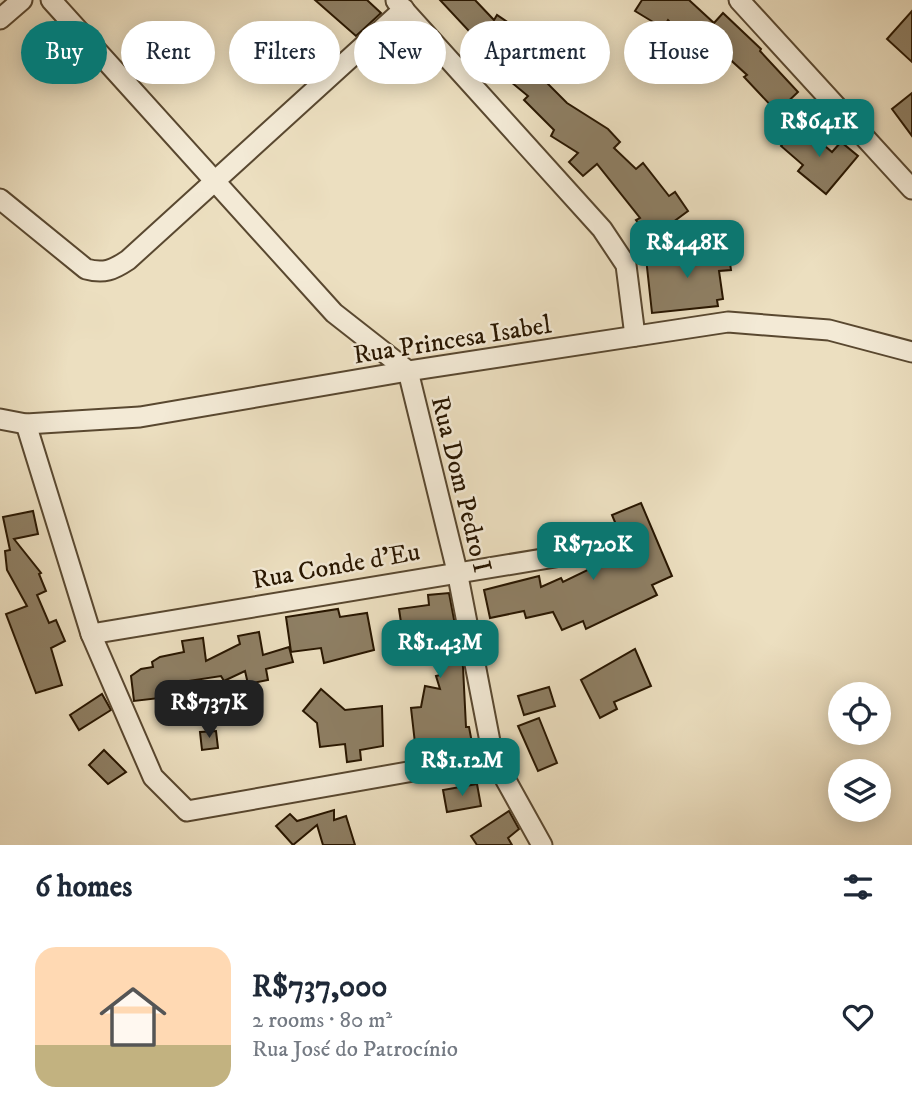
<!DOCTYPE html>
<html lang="en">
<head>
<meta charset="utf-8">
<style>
  :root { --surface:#fff; --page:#f6f6f7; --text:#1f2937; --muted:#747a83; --line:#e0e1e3; --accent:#0f766e }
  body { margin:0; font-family:"IM FELL DW Pica",serif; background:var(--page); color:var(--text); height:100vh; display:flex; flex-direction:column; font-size:26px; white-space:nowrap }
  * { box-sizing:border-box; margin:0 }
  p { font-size:23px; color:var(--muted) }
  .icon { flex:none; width:38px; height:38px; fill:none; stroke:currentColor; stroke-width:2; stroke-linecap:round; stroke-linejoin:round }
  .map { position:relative; height:845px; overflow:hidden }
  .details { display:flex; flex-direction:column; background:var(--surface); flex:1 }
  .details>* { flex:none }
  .top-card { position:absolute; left:21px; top:21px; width:872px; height:63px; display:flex; gap:14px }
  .fabs { position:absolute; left:828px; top:682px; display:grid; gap:14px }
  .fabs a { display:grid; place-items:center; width:63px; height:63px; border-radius:50%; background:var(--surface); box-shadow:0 4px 18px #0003; font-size:35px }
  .price { position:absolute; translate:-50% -60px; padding:0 16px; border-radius:14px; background:var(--accent); color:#fff; font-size:23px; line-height:46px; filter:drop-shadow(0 2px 4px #0008) }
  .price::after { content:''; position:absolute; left:50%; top:42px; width:21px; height:16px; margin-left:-10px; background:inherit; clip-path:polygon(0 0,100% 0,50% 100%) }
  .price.on { background:#222; color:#fff }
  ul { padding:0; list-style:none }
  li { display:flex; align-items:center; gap:21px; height:175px; padding:0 35px }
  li+li { border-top:2px solid var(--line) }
  li span { display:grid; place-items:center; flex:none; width:196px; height:140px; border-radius:21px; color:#555 }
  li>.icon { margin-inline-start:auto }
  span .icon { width:84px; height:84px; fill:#fffc; stroke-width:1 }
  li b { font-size:30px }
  h2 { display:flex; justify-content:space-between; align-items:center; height:84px; padding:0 35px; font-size:30px }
  .pill { padding:0 24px; border-radius:32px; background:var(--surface); box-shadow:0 4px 18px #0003; font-size:24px; line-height:63px }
  .pill.on { background:var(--accent); color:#fff }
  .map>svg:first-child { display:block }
  .building { fill:#8e7f64; stroke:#281600; stroke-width:2 }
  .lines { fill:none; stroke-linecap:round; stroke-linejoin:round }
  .minor-casing { stroke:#594830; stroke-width:23 }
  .minor { stroke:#f3ead6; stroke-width:19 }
  .labels { text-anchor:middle; stroke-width:5; stroke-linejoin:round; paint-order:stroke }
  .street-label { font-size:26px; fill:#281600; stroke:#f3ead6 }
</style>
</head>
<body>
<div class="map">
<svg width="912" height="845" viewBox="0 0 912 845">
  <rect width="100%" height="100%" fill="#ecdfc0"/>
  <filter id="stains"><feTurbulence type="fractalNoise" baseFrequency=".00286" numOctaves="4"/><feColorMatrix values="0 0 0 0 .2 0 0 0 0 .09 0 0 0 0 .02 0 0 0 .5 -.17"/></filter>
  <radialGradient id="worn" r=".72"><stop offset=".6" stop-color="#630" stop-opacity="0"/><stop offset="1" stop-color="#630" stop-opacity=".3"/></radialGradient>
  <g class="building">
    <polygon points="315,0 367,0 381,13 356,36"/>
    <polygon points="440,0 475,0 494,20 497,15 543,46 548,40 568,58 547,83 567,103 608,129 620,142 614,148 636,169 643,163 669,196 675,192 688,211 650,239 636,220 640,218 597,164 583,176 569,162 578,153 551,136 554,130 524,100 528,96 499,72 504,66 480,50 483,46"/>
    <polygon points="642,0 689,0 714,23 723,13 761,49 760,51 798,92 777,112 744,77 747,75 724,54 712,66 668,20 663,28 635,11"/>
    <polygon points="912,11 912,62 887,39"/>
    <polygon points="912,93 912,136 892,109"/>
    <polygon points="799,124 832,152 841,142 858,156 826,194 798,171 803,165 781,146"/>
    <polygon points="728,249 731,270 719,271 723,299 717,300 718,306 652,313 646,258"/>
    <polygon points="641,503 672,576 652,585 657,595 586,629 583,621 562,630 553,612 526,618 524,611 490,618 484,590 539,576 541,587 561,578 563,582 627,551 612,515"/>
    <polygon points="33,511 38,534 14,539 41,573 39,574 46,591 37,595 49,623 56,620 65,641 51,648 62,685 36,693 6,614 27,606 7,570 5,551 10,550 3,517"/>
    <polygon points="449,593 463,667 466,727 469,727 473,748 448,753 447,749 416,752 411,708 421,707 425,686 440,689 436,676 440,675 430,632 403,636 399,609 429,605 428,595"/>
    <polygon points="338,609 340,617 367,613 374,650 324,663 321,648 291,652 286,617"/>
    <polygon points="259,632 263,655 289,647 293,662 266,669 268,680 248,684 245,671 224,681 221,676 175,683 178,699 161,702 159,698 134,701 131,676 141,669 153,667 152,662 160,657 184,652 182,641 203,638 206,661 240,644 238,636"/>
    <polygon points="635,649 651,686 614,702 617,709 600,718 581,680"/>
    <polygon points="549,687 555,706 524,715 518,696"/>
    <polygon points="321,689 345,710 382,706 383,746 360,750 361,760 347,762 345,744 320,747 317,723 303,711"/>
    <polygon points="102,694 111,710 79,730 70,715"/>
    <polygon points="539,718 557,763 538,771 518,726"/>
    <polygon points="216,731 218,748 202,750 200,732"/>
    <polygon points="104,750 126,772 108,784 89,765"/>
    <polygon points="477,784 481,806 447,812 443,790"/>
    <polygon points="334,810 334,820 346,816 355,845 323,845 317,825 293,845 276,826 290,814 297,821"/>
    <polygon points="509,811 519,829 508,838 512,845 477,845 471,836"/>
  </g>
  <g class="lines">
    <g class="minor-casing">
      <g id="minor">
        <polyline points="51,0 334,313 408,371 457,571 493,757 542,845"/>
        <polyline points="739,0 912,189"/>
        <polyline points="396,1 602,229 626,265 635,336"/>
        <polyline points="0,19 22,0"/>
        <path d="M0,199L86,269C104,274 113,270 128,260L404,9"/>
        <polyline points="0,419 26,424 140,417 408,371 728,322 829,330 912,352"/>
        <polyline points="26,424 91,634 153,777 187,811 493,757"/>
        <polyline points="91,634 591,551"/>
      </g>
    </g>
    <use href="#minor" class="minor"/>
  </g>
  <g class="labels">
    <g class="street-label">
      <text transform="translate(452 339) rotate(-9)" y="9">Rua Princesa Isabel</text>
      <text transform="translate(462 484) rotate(76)" y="9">Rua Dom Pedro I</text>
      <text transform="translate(336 565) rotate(-10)" y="9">Rua Conde d'Eu</text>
    </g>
  </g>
  <rect width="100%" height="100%" filter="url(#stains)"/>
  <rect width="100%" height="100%" fill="url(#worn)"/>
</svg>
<div class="fabs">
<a><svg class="icon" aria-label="locate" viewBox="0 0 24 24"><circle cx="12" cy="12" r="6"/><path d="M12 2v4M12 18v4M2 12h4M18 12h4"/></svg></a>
<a><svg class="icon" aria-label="layers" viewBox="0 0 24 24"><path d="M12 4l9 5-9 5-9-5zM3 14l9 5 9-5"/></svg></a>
</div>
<b class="price" style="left:819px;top:159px">R$641K</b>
<b class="price" style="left:687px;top:280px">R$448K</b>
<b class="price" style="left:593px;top:582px">R$720K</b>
<b class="price" style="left:440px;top:680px">R$1.43M</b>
<b class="price on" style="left:209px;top:740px">R$737K</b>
<b class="price" style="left:462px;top:798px">R$1.12M</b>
<div class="top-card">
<a class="pill on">Buy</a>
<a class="pill">Rent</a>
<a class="pill">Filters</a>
<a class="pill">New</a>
<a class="pill">Apartment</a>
<a class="pill">House</a>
</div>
</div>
<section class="details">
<h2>6 homes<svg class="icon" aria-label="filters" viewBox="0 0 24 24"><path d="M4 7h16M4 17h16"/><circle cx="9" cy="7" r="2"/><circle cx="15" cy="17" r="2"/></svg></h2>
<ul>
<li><span style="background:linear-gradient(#ffd9b3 70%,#c2b280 0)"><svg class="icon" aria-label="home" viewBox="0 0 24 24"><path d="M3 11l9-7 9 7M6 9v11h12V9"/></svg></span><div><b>R$737,000</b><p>2 rooms · 80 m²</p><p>Rua José do Patrocínio</p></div><svg class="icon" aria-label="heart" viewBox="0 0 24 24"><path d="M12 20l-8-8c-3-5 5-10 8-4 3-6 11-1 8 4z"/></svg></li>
</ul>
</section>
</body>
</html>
